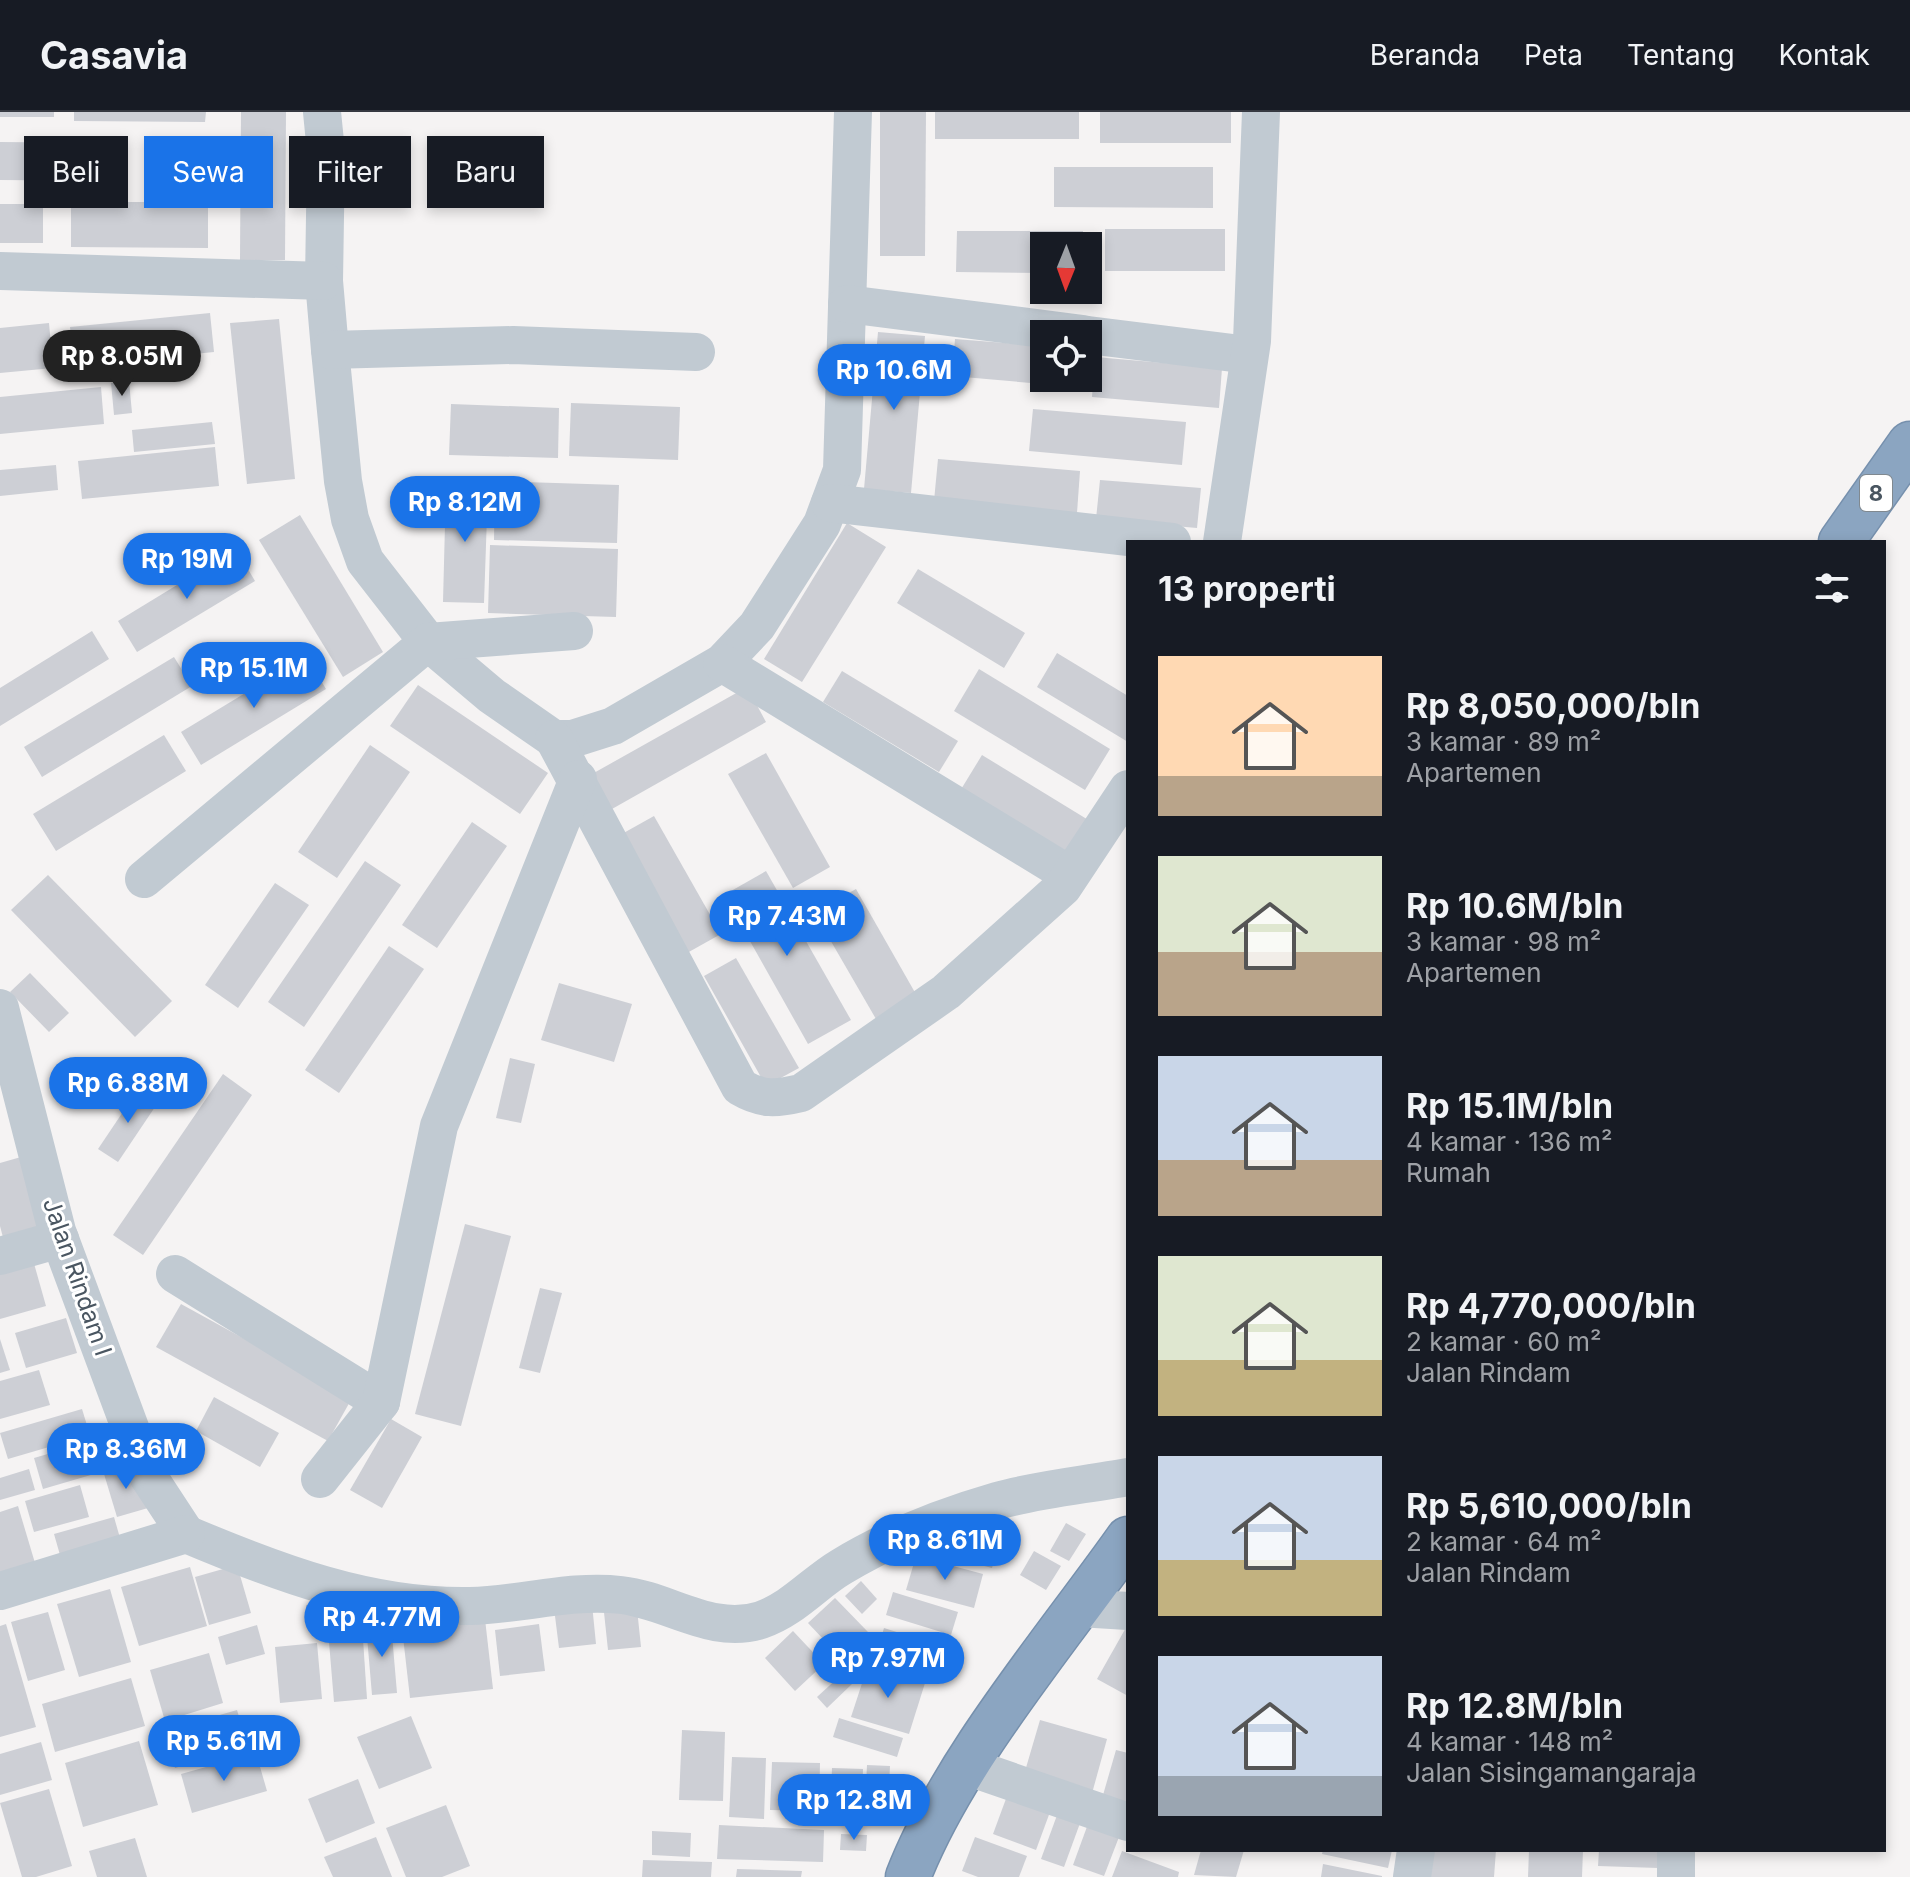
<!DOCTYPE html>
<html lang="id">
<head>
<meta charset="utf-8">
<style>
  :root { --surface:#171b24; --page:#20242c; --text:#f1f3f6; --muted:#9ea1a6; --line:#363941; --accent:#1a73e8 }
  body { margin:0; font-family:Inter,sans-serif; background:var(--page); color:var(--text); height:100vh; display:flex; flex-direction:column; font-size:30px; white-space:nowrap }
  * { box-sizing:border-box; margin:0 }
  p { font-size:26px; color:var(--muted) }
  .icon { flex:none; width:44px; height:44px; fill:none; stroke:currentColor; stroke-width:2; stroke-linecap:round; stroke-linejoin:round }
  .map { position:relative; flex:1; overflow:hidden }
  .drawer { position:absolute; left:1126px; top:428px; width:760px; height:1312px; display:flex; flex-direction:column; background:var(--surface); border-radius:0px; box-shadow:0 4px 12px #0003 }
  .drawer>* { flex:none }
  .banner { position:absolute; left:24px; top:24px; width:760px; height:72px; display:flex; gap:16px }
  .needle { width:52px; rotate:181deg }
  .fabs { position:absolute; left:1030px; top:120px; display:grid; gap:16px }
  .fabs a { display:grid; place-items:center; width:72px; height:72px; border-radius:0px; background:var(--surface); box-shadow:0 4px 12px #0003; font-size:40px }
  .price { position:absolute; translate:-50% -68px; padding:0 18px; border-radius:28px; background:var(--accent); color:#fff; font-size:26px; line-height:52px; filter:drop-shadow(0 2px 4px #0008) }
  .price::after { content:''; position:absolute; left:50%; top:48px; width:24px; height:18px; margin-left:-12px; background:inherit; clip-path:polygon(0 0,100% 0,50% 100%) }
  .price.on { background:#222; color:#fff }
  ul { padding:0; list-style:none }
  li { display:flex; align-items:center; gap:24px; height:200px; padding:0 32px }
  li span { display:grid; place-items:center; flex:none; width:224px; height:160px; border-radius:0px; color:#555 }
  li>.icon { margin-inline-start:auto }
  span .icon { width:96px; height:96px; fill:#fffc; stroke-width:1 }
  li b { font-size:34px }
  h2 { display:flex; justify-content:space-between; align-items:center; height:96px; padding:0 32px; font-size:34px }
  .chip { padding:0 28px; border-radius:0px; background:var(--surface); box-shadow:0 4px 12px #0003; font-size:28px; line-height:72px }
  .chip.on { background:var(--accent); color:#fff }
  header { display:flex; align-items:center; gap:48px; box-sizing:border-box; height:112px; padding:0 40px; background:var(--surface); border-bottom:2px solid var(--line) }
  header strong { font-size:38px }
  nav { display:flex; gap:44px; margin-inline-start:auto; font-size:28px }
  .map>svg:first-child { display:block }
  .building { fill:#cdcfd5 }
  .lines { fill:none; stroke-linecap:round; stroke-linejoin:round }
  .highway-casing { stroke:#7690ad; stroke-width:47 }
  .street { stroke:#c1cad2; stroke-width:38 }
  .highway { stroke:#8ba5c1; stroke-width:44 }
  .labels { text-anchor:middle; stroke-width:6; stroke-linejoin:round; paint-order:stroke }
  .shield { fill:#fff; stroke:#808990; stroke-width:2 }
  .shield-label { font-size:22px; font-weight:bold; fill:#4a5661 }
  .street-label { font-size:24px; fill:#4a5661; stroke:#fff }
</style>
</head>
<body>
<header>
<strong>Casavia</strong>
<nav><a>Beranda</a><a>Peta</a><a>Tentang</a><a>Kontak</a></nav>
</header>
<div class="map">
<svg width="1910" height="1765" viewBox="0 0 1910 1765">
  <rect width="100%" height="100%" fill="#f5f3f3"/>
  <g class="building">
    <rect x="0" y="0" width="54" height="5"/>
    <polygon points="74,0 206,0 205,10 74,9"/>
    <polygon points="241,0 286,0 285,148 240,148"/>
    <polygon points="880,0 926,0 925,144 880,144"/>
    <rect x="935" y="0" width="144" height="27"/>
    <rect x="1100" y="0" width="131" height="31"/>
    <polygon points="0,30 115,31 115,69 0,68"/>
    <polygon points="1054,55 1213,55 1213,96 1054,95"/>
    <polygon points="71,90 208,90 208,136 71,135"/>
    <rect x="0" y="92" width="43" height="39"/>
    <rect x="1105" y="117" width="120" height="42"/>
    <polygon points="957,119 1083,119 1083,134 1044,134 1044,161 956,160"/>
    <polygon points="210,201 214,240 74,254 70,215"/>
    <polygon points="279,207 295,367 247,372 230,211"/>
    <polygon points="49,211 53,256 0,261 0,216"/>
    <polygon points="878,220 925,224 911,381 864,377"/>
    <polygon points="955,227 1044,234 1044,266 1078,266 1077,275 952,264"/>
    <polygon points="1095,245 1222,256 1219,296 1092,285"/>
    <polygon points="129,269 132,301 114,303 111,271"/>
    <polygon points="101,275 104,312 0,322 0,285"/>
    <polygon points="571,291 680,295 678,348 569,344"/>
    <polygon points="451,292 559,296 558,346 449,343"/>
    <polygon points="1033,297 1186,310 1182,353 1029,339"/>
    <polygon points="212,310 215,332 134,340 132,318"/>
    <polygon points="215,335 219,374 82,387 78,349"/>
    <polygon points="938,347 1080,359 1077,401 934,389"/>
    <polygon points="56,353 58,378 0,384 0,358"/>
    <polygon points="1100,368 1201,376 1197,416 1096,407"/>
    <polygon points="495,369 619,373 617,431 494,428"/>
    <polygon points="446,374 488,375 484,491 443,490"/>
    <polygon points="300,403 383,540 343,565 259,428"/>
    <polygon points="847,411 886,435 802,570 764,547"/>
    <polygon points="490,433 618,437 616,505 488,501"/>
    <polygon points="236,437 255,469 137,540 118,509"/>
    <polygon points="918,457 1025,521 1004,556 897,491"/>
    <polygon points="92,519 109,547 0,614 0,576"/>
    <polygon points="1057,541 1128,584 1128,630 1037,575"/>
    <polygon points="306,544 326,577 201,653 181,620"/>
    <polygon points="174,545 192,574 42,665 24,635"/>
    <polygon points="979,557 1110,637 1085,678 954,599"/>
    <polygon points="842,559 958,629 939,660 823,590"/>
    <polygon points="418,573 548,661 520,702 390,614"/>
    <polygon points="747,575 766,610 612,697 592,662"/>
    <polygon points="164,623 186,659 56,739 33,702"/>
    <polygon points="370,633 410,660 337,766 298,740"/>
    <polygon points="766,641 830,755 793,776 728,662"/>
    <polygon points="982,643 1090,709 1068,745 960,679"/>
    <polygon points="654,704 721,822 687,841 620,723"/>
    <polygon points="472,710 507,734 437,836 402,813"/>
    <polygon points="365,749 401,773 304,915 268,890"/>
    <polygon points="766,759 851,908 808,932 724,783"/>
    <polygon points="48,763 172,889 135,925 11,798"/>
    <polygon points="275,771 309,793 238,896 205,873"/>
    <polygon points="856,777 917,884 876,907 814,800"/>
    <polygon points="389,834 424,857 339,981 305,958"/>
    <polygon points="736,846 799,956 766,974 704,864"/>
    <polygon points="30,861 69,901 49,920 10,880"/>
    <polygon points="559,871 632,892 614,950 541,928"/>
    <polygon points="510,946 535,952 521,1011 496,1006"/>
    <polygon points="223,962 252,983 143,1143 113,1123"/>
    <polygon points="139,976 159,989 118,1050 98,1037"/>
    <polygon points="21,1045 43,1122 5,1133 0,1114 0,1051"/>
    <polygon points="465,1112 511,1124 461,1314 415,1302"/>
    <polygon points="33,1148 46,1194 0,1207 0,1158"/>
    <polygon points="540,1176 562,1181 540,1261 519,1256"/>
    <polygon points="181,1192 352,1286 328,1329 156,1235"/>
    <polygon points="66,1206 77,1241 26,1256 15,1221"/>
    <polygon points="0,1227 10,1258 0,1261"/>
    <polygon points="39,1258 50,1293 0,1307 0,1269"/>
    <polygon points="214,1285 279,1321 260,1355 196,1319"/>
    <polygon points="82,1297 90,1323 8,1347 0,1321"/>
    <polygon points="391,1307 422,1325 382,1396 350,1378"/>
    <polygon points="116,1322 125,1353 43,1377 34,1346"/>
    <polygon points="135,1353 148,1396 117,1405 104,1362"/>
    <polygon points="29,1357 35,1378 0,1388 0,1366"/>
    <polygon points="80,1373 89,1405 34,1420 25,1389"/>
    <polygon points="18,1394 35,1451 0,1462 0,1400"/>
    <polygon points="114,1405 120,1426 60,1443 54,1422"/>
    <polygon points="1066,1411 1086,1422 1069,1449 1050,1439"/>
    <polygon points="953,1423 998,1435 992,1456 946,1444"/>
    <polygon points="1034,1439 1061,1454 1046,1478 1020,1463"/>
    <polygon points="916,1444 983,1462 974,1496 906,1478"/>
    <polygon points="237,1453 251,1501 209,1513 195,1465"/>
    <polygon points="190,1455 207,1514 139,1534 121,1475"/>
    <polygon points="861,1469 877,1487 862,1502 845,1484"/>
    <polygon points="110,1477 131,1550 79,1565 57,1492"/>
    <polygon points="893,1480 958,1500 951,1523 886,1503"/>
    <polygon points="835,1486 868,1520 841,1546 808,1511"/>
    <polygon points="636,1487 641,1535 608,1538 603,1491"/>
    <polygon points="338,1491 340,1514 308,1517 306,1493"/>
    <polygon points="592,1492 596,1532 559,1536 554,1496"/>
    <polygon points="48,1500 65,1558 28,1569 11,1510"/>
    <polygon points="485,1507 493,1577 410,1586 402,1516"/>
    <polygon points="391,1511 397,1581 372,1583 366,1513"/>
    <polygon points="6,1512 36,1615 0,1625 0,1514"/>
    <polygon points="539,1512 545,1559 500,1564 495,1518"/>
    <polygon points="1128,1512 1128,1584 1097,1567"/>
    <polygon points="257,1513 265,1542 226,1553 218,1525"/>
    <polygon points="884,1516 951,1537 941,1566 875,1546"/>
    <polygon points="793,1519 824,1552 795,1579 765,1546"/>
    <polygon points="363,1527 367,1587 334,1590 329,1530"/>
    <polygon points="317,1531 322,1587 280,1591 275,1535"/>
    <polygon points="209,1541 223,1591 165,1609 150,1558"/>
    <polygon points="868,1553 925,1571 909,1622 851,1605"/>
    <polygon points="842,1562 852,1572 827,1596 817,1585"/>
    <polygon points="131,1566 145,1614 55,1640 42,1592"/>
    <polygon points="237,1598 248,1635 175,1656 164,1619"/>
    <polygon points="411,1604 432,1656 379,1677 357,1625"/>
    <polygon points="839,1606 903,1626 897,1645 833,1625"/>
    <polygon points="1040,1608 1107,1627 1091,1685 1023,1666"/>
    <polygon points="682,1618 725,1620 723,1689 679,1688"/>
    <polygon points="139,1629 158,1693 83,1715 65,1651"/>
    <polygon points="41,1630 52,1668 0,1683 0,1642"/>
    <polygon points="1116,1638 1128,1641 1128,1698 1101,1690"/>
    <polygon points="256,1641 267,1679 192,1701 181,1662"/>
    <polygon points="732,1645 766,1646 764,1707 729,1705"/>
    <polygon points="772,1650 820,1651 819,1699 770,1698"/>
    <polygon points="867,1653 890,1654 888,1694 865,1693"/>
    <polygon points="832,1656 863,1657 861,1708 830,1707"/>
    <polygon points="358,1667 375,1711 326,1731 308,1687"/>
    <polygon points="49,1677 72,1754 36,1765 22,1765 0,1691"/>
    <polygon points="1007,1684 1050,1700 1036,1738 993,1722"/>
    <polygon points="446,1693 470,1754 442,1765 406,1765 386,1716"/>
    <polygon points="1060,1695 1083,1703 1064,1755 1041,1747"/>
    <polygon points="1092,1701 1124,1712 1104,1764 1073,1753"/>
    <polygon points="719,1713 824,1718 823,1750 717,1747"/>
    <polygon points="652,1719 691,1721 690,1745 652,1743"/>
    <polygon points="841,1722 867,1723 866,1739 840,1738"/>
    <polygon points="376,1725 392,1765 333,1765 324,1745"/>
    <polygon points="975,1725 1027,1744 1019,1765 978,1765 962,1759"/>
    <polygon points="135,1726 147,1765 97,1765 89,1739"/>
    <polygon points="1201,1738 1244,1738 1236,1765 1194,1763"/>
    <polygon points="1323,1738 1392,1738 1388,1756 1322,1742"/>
    <polygon points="1424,1738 1496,1738 1494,1765 1422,1765"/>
    <polygon points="1529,1738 1583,1738 1582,1765 1528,1765"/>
    <polygon points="1599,1738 1659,1738 1658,1756 1598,1754"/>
    <polygon points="1122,1739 1179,1760 1178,1765 1112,1765"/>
    <polygon points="643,1748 712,1750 711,1765 642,1765"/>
    <polygon points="1323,1752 1382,1764 1382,1765 1321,1765"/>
    <polygon points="737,1757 802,1759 801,1765 736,1765"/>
  </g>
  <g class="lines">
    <g class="highway-casing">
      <g id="highway">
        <polyline points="1841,430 1910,332"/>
        <path d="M908,1765C953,1649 1055,1530 1128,1427"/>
      </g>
    </g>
    <g class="street">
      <polyline points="322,0 326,40 324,169 330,238 343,369 350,407 365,449 428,530 492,584 554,627 572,627 613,614 722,551 757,514 822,412 842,358 853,0"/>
      <polyline points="0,159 324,169"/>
      <polyline points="847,192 1083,222"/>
      <polyline points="1088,223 1249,243"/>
      <polyline points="330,238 513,233 696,240"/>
      <polyline points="830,391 1172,430"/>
      <polyline points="1222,430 1252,229 1261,0"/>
      <polyline points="722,551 1070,763"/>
      <path d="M554,627L740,975C762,988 776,987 801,981L946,880L1063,775L1128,677"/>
      <polyline points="144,767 428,530 574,519"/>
      <polyline points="0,896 57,1119 148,1364 186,1422"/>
      <polyline points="0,1144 60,1127"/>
      <polyline points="175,1162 381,1290"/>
      <polyline points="320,1367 381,1290 439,1014 578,667"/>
      <path d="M186,1422C276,1460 370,1496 470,1494C521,1493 570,1477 621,1483C668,1488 712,1524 761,1508C793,1497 814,1471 841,1455C887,1427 945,1404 997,1389C1039,1377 1085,1373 1128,1365"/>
      <polyline points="0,1479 186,1422"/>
      <polyline points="1079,1496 1128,1499"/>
      <polyline points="966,1654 1128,1710"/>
      <polyline points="1676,1738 1676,1765"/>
      <polyline points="1412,1765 1416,1738"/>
    </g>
    <use href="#highway" class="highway"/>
  </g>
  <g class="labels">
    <rect class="shield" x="1860" y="363" width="32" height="36" rx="6"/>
    <g class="shield-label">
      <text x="1876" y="389">8</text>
    </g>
    <g class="street-label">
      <text transform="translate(77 1165) rotate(71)" y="8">Jalan Rindam I</text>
    </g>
  </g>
</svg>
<div class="fabs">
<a><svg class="needle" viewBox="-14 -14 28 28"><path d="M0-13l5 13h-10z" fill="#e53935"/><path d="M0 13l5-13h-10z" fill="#9ea1a6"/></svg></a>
<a><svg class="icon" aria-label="locate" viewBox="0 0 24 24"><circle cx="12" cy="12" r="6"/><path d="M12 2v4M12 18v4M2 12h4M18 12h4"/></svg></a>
</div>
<b class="price on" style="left:122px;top:286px">Rp 8.05M</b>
<b class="price" style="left:894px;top:300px">Rp 10.6M</b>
<b class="price" style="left:465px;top:432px">Rp 8.12M</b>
<b class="price" style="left:187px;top:489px">Rp 19M</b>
<b class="price" style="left:254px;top:598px">Rp 15.1M</b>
<b class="price" style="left:787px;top:846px">Rp 7.43M</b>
<b class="price" style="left:128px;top:1013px">Rp 6.88M</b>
<b class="price" style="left:126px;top:1379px">Rp 8.36M</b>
<b class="price" style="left:945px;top:1470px">Rp 8.61M</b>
<b class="price" style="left:382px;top:1547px">Rp 4.77M</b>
<b class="price" style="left:888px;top:1588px">Rp 7.97M</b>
<b class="price" style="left:224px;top:1671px">Rp 5.61M</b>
<b class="price" style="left:854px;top:1730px">Rp 12.8M</b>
<div class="banner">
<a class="chip">Beli</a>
<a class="chip on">Sewa</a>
<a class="chip">Filter</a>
<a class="chip">Baru</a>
</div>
<section class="drawer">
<h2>13 properti<svg class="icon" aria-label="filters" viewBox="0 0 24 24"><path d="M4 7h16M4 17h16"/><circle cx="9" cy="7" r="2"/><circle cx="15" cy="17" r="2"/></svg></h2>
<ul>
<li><span style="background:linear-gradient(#ffd9b3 75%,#b9a48a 0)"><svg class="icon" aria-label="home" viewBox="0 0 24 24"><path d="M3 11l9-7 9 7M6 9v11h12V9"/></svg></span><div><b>Rp 8,050,000/bln</b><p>3 kamar · 89 m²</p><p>Apartemen</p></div></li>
<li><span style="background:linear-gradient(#dfe7d0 60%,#b9a48a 0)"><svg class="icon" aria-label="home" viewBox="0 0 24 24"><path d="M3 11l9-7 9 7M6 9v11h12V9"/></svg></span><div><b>Rp 10.6M/bln</b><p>3 kamar · 98 m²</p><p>Apartemen</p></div></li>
<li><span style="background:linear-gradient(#c9d6e8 65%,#b9a48a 0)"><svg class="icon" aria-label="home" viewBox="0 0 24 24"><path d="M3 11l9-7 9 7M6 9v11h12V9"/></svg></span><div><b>Rp 15.1M/bln</b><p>4 kamar · 136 m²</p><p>Rumah</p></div></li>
<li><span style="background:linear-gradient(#dfe7d0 65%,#c2b280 0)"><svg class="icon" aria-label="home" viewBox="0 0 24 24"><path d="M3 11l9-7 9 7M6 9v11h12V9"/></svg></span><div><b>Rp 4,770,000/bln</b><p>2 kamar · 60 m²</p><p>Jalan Rindam</p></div></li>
<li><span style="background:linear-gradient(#c9d6e8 65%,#c2b280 0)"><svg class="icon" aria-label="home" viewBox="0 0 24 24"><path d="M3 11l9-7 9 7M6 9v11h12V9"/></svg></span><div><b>Rp 5,610,000/bln</b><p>2 kamar · 64 m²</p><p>Jalan Rindam</p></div></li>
<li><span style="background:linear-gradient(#c9d6e8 75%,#9aa5b1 0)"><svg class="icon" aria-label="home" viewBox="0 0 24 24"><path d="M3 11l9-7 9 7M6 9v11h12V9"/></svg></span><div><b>Rp 12.8M/bln</b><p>4 kamar · 148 m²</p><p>Jalan Sisingamangaraja</p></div></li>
</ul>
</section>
</div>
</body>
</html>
